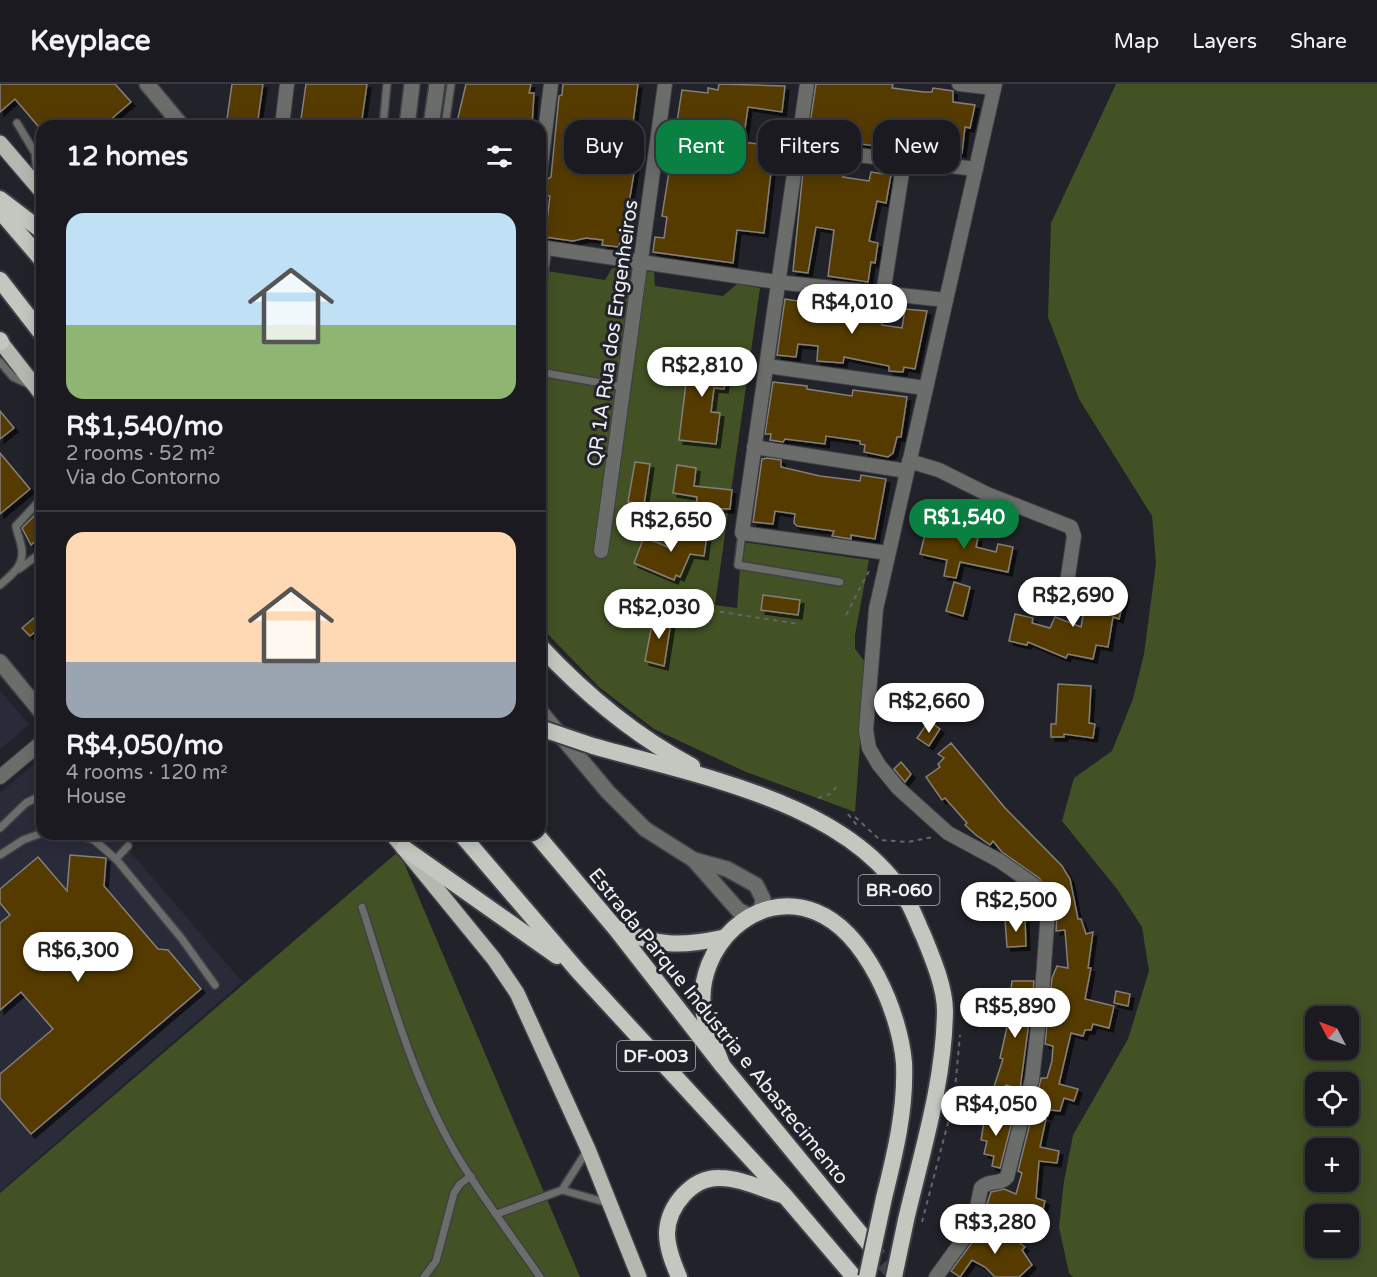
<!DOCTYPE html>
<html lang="en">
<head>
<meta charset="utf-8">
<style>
  :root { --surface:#1a1a20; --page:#27272d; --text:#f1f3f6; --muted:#9fa1a5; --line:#38383e; --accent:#0b8043 }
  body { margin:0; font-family:"Varela Round",sans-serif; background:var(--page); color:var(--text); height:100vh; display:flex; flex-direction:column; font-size:22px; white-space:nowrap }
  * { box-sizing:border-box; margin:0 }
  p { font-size:20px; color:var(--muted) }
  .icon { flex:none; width:33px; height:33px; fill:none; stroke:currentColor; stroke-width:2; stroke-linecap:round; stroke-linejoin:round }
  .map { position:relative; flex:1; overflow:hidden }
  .side { position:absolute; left:36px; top:36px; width:510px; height:720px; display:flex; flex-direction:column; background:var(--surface); border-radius:18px; box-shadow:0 3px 15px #0003,0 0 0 2px var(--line) }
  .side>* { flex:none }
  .guide { position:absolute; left:564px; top:36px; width:570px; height:54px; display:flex; gap:12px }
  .needle { width:39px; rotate:311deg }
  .fabs { position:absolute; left:1305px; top:922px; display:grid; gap:12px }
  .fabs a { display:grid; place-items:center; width:54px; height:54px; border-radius:12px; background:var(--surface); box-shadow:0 3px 15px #0003,0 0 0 2px var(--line); font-size:30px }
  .price { position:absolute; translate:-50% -51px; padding:0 14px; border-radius:21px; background:#fff; color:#222; font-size:20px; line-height:39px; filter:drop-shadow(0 2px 3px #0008) }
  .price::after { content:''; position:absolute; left:50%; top:36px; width:18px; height:14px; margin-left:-9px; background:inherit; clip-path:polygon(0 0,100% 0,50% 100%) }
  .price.on { background:var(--accent); color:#fff }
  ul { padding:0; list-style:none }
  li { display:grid; align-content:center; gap:12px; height:318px; padding:0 30px }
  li+li { border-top:2px solid var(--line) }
  li span { display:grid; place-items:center; height:186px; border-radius:18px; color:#555 }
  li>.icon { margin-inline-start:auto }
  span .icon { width:108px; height:108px; fill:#fffc; stroke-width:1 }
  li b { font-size:26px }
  h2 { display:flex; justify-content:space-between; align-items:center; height:72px; padding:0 30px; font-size:26px }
  .chip { padding:0 21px; border-radius:18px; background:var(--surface); box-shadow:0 3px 15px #0003,0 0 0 2px var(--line); font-size:21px; line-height:54px }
  .chip.on { background:var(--accent); color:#fff }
  header { display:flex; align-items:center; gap:36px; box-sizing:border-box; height:84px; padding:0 30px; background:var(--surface); border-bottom:2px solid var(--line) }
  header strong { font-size:28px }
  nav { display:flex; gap:33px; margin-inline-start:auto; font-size:21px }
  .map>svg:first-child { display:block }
  .built { fill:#2a2b39 }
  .green { fill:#425224; fill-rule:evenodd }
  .building { fill:#543a06; stroke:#857f77; stroke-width:1.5; filter:url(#shadow) }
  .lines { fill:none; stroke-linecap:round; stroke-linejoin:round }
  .trunk-tunnel { stroke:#414148; stroke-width:16; stroke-dasharray:16 8; stroke-linecap:butt }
  .service-casing { stroke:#3f3f46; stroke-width:10 }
  .minor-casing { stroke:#3f3f46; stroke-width:16 }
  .tertiary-casing { stroke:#3f3f46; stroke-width:18 }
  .primary-casing { stroke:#3f3f46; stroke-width:18 }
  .trunk-casing { stroke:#3f3f46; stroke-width:20 }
  .path { stroke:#64656c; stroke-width:2; stroke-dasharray:4.5 4.5; stroke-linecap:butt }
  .service { stroke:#6b6d6a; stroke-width:7 }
  .minor { stroke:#6b6d6a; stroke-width:14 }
  .tertiary { stroke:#6b6d6a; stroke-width:15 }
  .primary { stroke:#b3b9b1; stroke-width:15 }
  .trunk { stroke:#c2c8c0; stroke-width:16 }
  .trunk-bridge-casing { stroke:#3f3f46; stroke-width:20; stroke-linecap:butt }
  .trunk-bridge { stroke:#c2c8c0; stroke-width:16 }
  .labels { text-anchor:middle; stroke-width:6; stroke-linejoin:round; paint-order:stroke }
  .shield { fill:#22222a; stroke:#b2b2b8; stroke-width:1.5 }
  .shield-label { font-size:18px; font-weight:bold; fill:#eff0f5 }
  .street-label { font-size:20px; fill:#eff0f5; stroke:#22222a }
</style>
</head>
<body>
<header>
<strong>Keyplace</strong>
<nav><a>Map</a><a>Layers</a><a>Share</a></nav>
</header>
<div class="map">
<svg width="1377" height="1193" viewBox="0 0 1377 1193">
  <defs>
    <filter id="shadow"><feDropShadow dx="4" dy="4" stdDeviation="0" flood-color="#0009"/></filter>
  </defs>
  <rect width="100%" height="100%" fill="#22222a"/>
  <g class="built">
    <polygon points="0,607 29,640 0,665"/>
    <polygon points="42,673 42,750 115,750 242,898 0,1107 0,709"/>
  </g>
  <g class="green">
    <path d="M1116,0H1377V1193H1073L1069,1189L1059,1143L1064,1097L1073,1051L1128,955L1149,887L1142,843L1117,805L1062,737L1074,694L1112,667L1133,615L1144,570L1156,479L1152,432L1079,315L1048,233L1051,139ZM1316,933H1348V966H1316ZM1316,999H1348V1032H1316ZM1316,1065H1348V1098H1316ZM1316,1131H1348V1164H1316Z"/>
    <polygon points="612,184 654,188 655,202 723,212 737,200 760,204 715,521 737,524 742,458 869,476 855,551 855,565 866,579 855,728 746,688 654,645 599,603 540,542 540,186 605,196"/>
    <polygon points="399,767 580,1193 0,1193 0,1109"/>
  </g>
  <g class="building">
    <polygon points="0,0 115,0 131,18 103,42 38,42 15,15 0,28"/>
    <polygon points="232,0 263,0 257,42 226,42"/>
    <polygon points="306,0 367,0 361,42 300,42"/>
    <polygon points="466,0 531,0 529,9 534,9 532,42 456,42"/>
    <polygon points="563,0 638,0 633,39 604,35 600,59 620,62 619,69 637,71 629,119 632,119 630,133 624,132 619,163 602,161 603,156 586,154 573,157 545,153 550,112 541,112 543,98 551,93 559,12 562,11"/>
    <polygon points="719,0 785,2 782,28 748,23 743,58 774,62 764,149 737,146 733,179 653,168 655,153 664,154 667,133 662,132 682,6 708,9 708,4 718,6"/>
    <polygon points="816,0 893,0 892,4 924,8 932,8 933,4 953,7 953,18 975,21 970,44 965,43 962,69 940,66 939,69 912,67 847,58 847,61 808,53"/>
    <polygon points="824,76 845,79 843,93 869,97 871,88 891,91 886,119 877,117 869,157 878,159 875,179 871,178 868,198 828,192 834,146 816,143 808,189 793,187 803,87 811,89 813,79 823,80"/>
    <polygon points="785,215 804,218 802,230 822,233 824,218 864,223 864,227 883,230 882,241 902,244 905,225 927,227 915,285 904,283 903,288 889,287 889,282 844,273 843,279 817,277 818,262 798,260 796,273 777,271"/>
    <polygon points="694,267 729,275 724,305 714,304 711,328 720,329 716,360 679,356 688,283 692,283"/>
    <polygon points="773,298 807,302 807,305 852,312 853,306 907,313 901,353 897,353 893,369 888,373 864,368 865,361 860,360 860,357 826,352 825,360 785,355 783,358 770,356 771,350 765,350"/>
    <polygon points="0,327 14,344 0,355"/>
    <polygon points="0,369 30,405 0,430"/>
    <polygon points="767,374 781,376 781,383 820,392 860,397 861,391 886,395 875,455 851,451 851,455 832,452 834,447 797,442 794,439 795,430 775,427 773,440 753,438 762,375"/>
    <polygon points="635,378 650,380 644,420 628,418"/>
    <polygon points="677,381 696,384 694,402 732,406 730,425 696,424 697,413 673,409"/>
    <polygon points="42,424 42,451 31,461 22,444"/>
    <polygon points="953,438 976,443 973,453 978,454 976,463 996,468 998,460 1013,463 1008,488 960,478 956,494 944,492 947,476 920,470 926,447 949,453"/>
    <polygon points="673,444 707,451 704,472 690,470 680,493 676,491 674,496 634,479 644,453 670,464"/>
    <polygon points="954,498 970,503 963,532 946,527"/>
    <polygon points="1088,505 1125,511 1119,535 1113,533 1108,563 1096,561 1093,575 1068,570 1066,574 1028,558 1027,561 1009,557 1015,530 1033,534 1032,539 1050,544 1055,533 1081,543"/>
    <polygon points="763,511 800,516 798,531 761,526"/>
    <polygon points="42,527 42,542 30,552 22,544"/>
    <polygon points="654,530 672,532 664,582 645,577"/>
    <polygon points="1058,600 1091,602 1089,639 1095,640 1093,654 1064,650 1064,653 1051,653 1051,640 1056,640"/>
    <polygon points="929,637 940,645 929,662 917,654"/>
    <polygon points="951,659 1005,724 1062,782 1070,795 1078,835 1081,835 1086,850 1093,848 1088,884 1091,884 1085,915 1114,922 1109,944 1093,940 1091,946 1085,946 1083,952 1071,949 1059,1000 1078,1005 1074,1017 1064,1014 1060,1027 1050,1026 1048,1032 1033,1028 1041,994 1047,994 1052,977 1053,962 1045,960 1052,894 1057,882 1068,884 1065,846 1056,847 1057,832 1062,824 1049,802 1045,803 1039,794 1002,768 993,757 990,761 976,751 965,741 967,739 945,714 942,716 926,693 940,683 938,680 944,674 938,670"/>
    <polygon points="901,678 911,690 905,698 894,685"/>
    <polygon points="70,771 106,774 104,802 158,865 168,866 201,905 31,1050 0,1014 0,990 53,945 21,908 0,926 0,839 10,831 0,819 0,805 38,773 67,807"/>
    <polygon points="1025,835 1026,862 1007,863 1005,836"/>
    <polygon points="1012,897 1034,897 1033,908 1020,1005 1006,1001 1002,1018 990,1015 1003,975 1000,974 1010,930 1008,929"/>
    <polygon points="1116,907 1130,910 1128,922 1114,919"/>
    <polygon points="985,1032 1013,1034 1000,1084 992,1082 994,1072 984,1070 987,1057 981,1056"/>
    <polygon points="1031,1035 1046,1035 1040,1063 1059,1067 1057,1079 1039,1077 1036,1114 1045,1117 1041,1134 987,1120 991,1108 1004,1105 1016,1110 1022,1089 1018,1087"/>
    <polygon points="997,1142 1025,1163 1022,1166 1032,1181 1019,1193 995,1193 985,1183 972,1176 960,1193 951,1187 982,1145 990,1151"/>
  </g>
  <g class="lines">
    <polyline class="trunk-tunnel" points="869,1160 896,1193"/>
    <g class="service-casing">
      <g id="service">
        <polyline points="17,39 35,69 38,100"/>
        <polyline points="383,42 387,0"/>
        <polyline points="445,42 451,0"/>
        <polyline points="540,216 548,164"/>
        <polyline points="0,278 13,293 28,300"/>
        <polyline points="540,288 624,303"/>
        <polyline points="742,449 738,481 840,498"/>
        <polyline points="19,485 42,468"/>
        <path d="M0,501C13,490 26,480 21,461C20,455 17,449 16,442L42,414"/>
        <polyline points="0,744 26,719 42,711"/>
        <polyline points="76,750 94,756 116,775 182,855 215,901"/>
        <polyline points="0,771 23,756 42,749"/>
        <polyline points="116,775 128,762"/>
        <path d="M362,823C388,904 412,994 455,1068C480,1111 512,1152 540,1193"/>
        <polyline points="562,1106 588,1065"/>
        <polyline points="497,1130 562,1106 608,1119"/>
        <polyline points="424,1193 436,1177 454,1109 460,1100 471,1092"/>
      </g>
    </g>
    <g class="minor-casing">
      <g id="minor">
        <polyline points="807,0 742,449 888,469"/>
        <polyline points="959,0 994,4"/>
        <polyline points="282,42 287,0"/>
        <polyline points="798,64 976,85"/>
        <polyline points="540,89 551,0"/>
        <polyline points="540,163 777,198 946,216"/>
        <polyline points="883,210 904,76"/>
        <polyline points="767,282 925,304"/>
        <polyline points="754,363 907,387"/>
        <polyline points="909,377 939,386 987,410 1071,443 1074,452 1067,499"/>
        <polyline points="601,467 665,0"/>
        <polyline points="0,693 42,658"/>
        <path d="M936,1193L973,1142L981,1104C989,1095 1001,1101 1007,1093L1032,995L1042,909L1048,827L1034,801L1000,777L948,749L898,704L879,681L869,664L866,646L876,525L995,0"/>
      </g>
    </g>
    <g class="tertiary-casing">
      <g id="tertiary">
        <polyline points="147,0 182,42"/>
        <polyline points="407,42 412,0"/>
        <polyline points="431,42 437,0"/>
        <polyline points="0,578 42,629"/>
        <polyline points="540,627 608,708 645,745 694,776 727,785 756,801 763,815 761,826"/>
        <polyline points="694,776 738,826 750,832"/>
      </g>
    </g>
    <g class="primary-casing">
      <g id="primary">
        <polyline points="0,59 42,108"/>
        <polyline points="0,257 42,311"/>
        <polyline points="392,750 494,875 517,909 588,1065 639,1193"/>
      </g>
    </g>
    <g class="trunk-casing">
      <g id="trunk">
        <polyline points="0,115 42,147"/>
        <polyline points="0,127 42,176"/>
        <polyline points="0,196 42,250"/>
        <polyline points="0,256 1,258"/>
        <path d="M540,562C585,610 633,651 692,682"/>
        <path d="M593,662C694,691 855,719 909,820C915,831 919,843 924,853C933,875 945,904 945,927C944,999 922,1067 906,1136"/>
        <polyline points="461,750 578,887 785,1112 854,1193"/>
        <polyline points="536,750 616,845 722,981 869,1160"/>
        <polyline points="404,764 557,872"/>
        <path d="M618,845C657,862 680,863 722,854"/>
        <path d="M722,981C716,963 705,942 703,924C696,864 755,803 816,828C866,848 900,929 904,979C906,1025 895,1070 884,1114"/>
        <path d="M679,1193C673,1179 667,1164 667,1149C668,1122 692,1093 720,1094C740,1094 762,1105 782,1111"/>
      </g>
    </g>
    <g class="path">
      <polyline points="702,525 799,540"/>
      <polyline points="846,531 871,483"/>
      <polyline points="818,714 830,710 838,701"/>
      <polyline points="848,730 859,744"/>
      <polyline points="855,733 880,756 908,758 933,753"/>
      <polyline points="922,1138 954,1016 960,951"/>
    </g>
    <use href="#service" class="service"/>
    <use href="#minor" class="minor"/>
    <use href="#tertiary" class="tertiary"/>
    <use href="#primary" class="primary"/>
    <use href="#trunk" class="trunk"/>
    <g class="trunk-bridge-casing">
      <g id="trunk-bridge">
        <polyline points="540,644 593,662"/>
        <polyline points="867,1193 884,1114"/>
        <polyline points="894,1193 906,1136"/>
      </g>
    </g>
    <use href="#trunk-bridge" class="trunk-bridge"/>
  </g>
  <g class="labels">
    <g class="shield">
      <rect x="858.5" y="791" width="81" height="30" rx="4.5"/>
      <rect x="617" y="957" width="78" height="30" rx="4.5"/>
    </g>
    <g class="shield-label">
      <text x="899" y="812">BR-060</text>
      <text x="656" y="978">DF-003</text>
    </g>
    <g class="street-label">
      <text transform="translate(612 249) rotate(-82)" y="7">QR 1A Rua dos Engenheiros</text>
      <text transform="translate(719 942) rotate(51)" y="7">Estrada Parque Indústria e Abastecimento</text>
    </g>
  </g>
</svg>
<div class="fabs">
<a><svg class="needle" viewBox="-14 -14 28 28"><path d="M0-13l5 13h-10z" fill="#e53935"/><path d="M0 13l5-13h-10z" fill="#9fa1a5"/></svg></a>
<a><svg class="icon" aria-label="locate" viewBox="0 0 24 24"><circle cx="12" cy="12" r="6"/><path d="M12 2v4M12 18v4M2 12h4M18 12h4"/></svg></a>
<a>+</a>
<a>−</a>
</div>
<b class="price" style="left:852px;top:251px">R$4,010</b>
<b class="price" style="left:702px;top:314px">R$2,810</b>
<b class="price on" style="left:964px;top:466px">R$1,540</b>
<b class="price" style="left:671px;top:469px">R$2,650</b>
<b class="price" style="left:1073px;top:544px">R$2,690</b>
<b class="price" style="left:659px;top:556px">R$2,030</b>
<b class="price" style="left:929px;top:650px">R$2,660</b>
<b class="price" style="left:1016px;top:849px">R$2,500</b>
<b class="price" style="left:78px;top:899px">R$6,300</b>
<b class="price" style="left:1015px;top:955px">R$5,890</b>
<b class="price" style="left:996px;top:1053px">R$4,050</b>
<b class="price" style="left:995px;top:1171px">R$3,280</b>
<div class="guide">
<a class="chip">Buy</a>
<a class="chip on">Rent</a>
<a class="chip">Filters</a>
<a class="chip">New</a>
</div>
<section class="side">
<h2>12 homes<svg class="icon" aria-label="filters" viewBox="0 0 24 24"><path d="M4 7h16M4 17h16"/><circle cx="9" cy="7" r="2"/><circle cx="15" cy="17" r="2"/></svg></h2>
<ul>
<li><span style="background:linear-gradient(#bfe0f5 60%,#8fb573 0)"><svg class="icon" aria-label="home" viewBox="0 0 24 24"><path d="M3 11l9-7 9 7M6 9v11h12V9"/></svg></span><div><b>R$1,540/mo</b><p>2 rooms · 52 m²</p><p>Via do Contorno</p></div></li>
<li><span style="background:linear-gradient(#ffd9b3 70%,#9aa5b1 0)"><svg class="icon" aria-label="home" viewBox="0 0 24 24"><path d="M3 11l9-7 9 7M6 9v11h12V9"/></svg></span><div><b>R$4,050/mo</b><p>4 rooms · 120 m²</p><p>House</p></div></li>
</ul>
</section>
</div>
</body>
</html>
